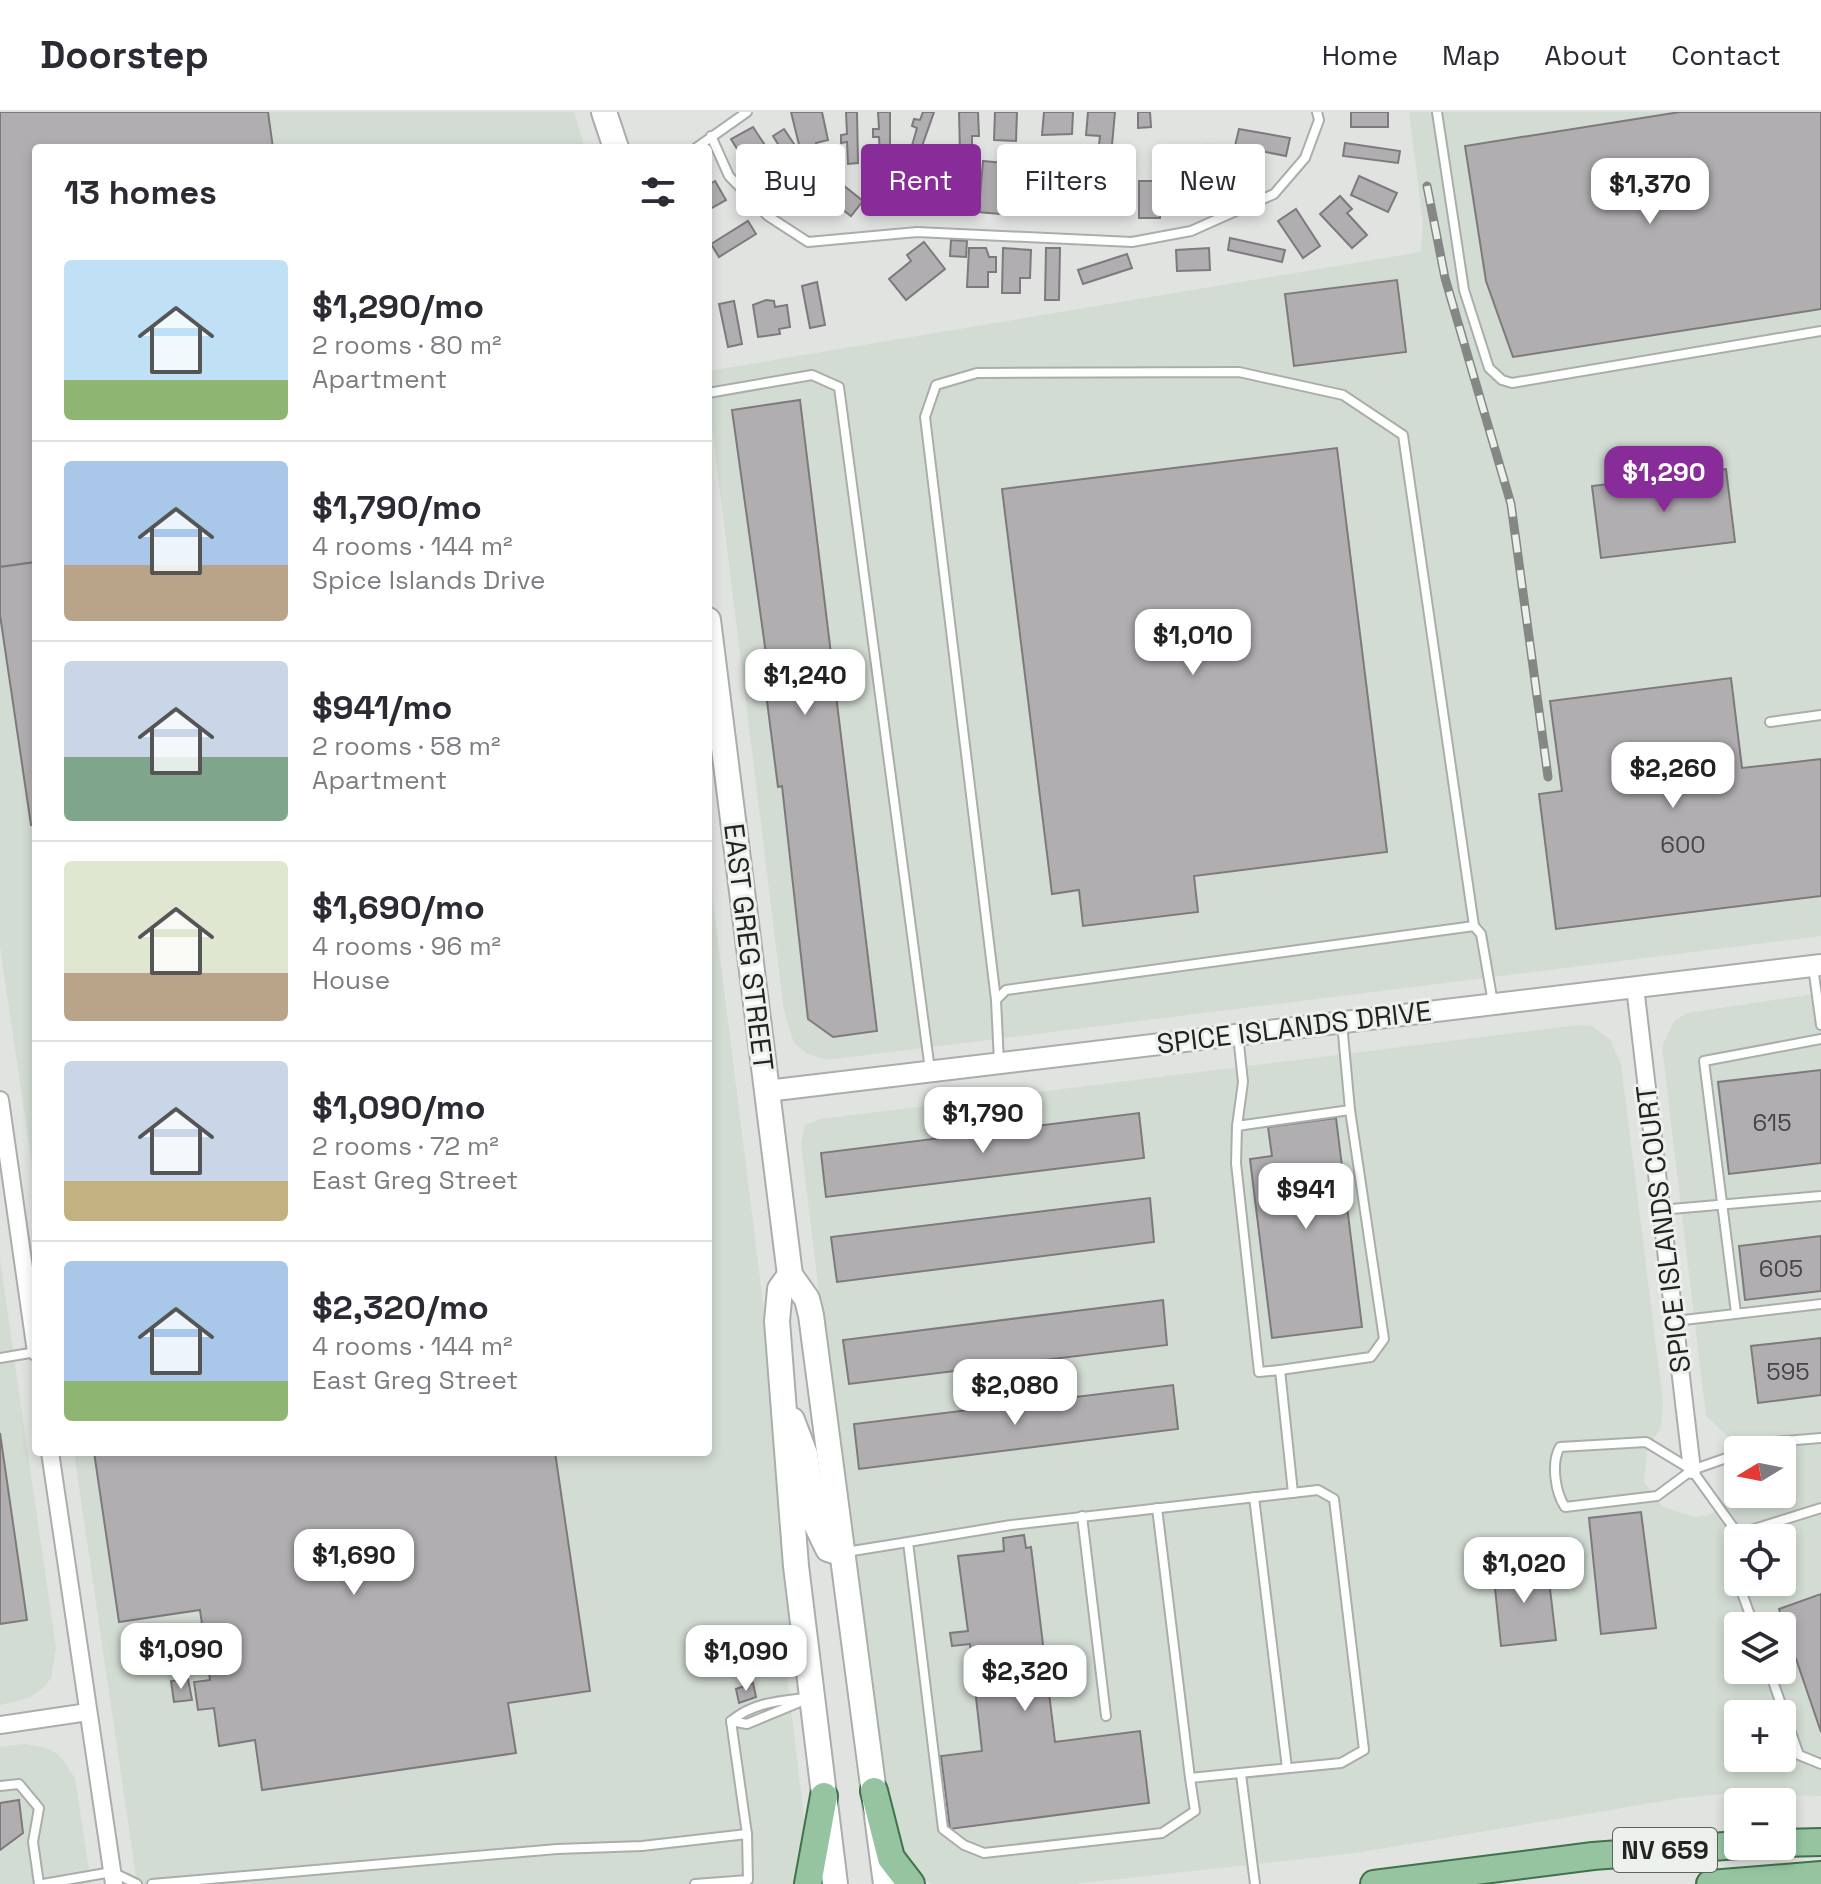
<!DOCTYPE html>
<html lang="en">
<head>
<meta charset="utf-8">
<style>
  :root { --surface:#fff; --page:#f2f2f3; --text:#2b2b33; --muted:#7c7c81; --line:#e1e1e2; --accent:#872c98 }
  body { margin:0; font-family:"Space Grotesk",sans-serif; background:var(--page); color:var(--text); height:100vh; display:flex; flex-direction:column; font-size:30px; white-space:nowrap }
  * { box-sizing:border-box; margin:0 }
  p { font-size:26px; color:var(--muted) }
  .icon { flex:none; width:44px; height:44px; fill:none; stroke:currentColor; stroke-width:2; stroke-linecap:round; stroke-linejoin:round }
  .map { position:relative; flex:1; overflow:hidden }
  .drawer { position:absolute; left:32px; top:32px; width:680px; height:1312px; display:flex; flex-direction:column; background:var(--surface); border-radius:8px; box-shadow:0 4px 12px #0003 }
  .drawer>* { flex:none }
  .banner { position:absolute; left:736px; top:32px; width:760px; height:72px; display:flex; gap:16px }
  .needle { width:52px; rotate:260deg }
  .tools { position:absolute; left:1724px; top:1324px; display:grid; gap:16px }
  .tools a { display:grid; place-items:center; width:72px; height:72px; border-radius:8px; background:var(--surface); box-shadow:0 4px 12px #0003; font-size:40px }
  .price { position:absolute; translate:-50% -68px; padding:0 18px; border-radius:16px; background:#fff; color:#222; font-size:26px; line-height:52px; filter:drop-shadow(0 2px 4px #0008) }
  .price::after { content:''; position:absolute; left:50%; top:48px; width:24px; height:18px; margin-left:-12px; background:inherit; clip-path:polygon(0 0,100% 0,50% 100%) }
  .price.on { background:var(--accent); color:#fff }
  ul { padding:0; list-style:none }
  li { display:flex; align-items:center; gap:24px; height:200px; padding:0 32px }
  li+li { border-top:2px solid var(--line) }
  li span { display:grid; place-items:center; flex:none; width:224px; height:160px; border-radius:8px; color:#555 }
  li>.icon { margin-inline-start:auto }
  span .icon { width:96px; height:96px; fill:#fffc; stroke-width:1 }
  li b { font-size:34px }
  h2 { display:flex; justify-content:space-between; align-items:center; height:96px; padding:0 32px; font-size:34px }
  .chip { padding:0 28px; border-radius:8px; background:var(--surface); box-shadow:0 4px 12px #0003; font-size:28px; line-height:72px }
  .chip.on { background:var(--accent); color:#fff }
  header { display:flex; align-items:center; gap:48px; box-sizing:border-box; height:112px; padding:0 40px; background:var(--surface); border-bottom:2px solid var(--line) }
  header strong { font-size:38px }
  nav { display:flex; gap:44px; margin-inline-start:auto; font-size:28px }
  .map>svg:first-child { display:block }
  .built { fill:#d2dcd3; fill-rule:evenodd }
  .building { fill:#b1aeb1; stroke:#7d7a7e; stroke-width:2 }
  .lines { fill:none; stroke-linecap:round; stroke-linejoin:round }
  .service-casing { stroke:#aaaeab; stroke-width:12 }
  .minor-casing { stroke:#aaaeab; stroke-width:20 }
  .tertiary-casing { stroke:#aaaeab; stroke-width:24 }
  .secondary-casing { stroke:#aaaeab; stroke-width:28 }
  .primary-casing { stroke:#40724b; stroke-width:30 }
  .service { stroke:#fff; stroke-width:8 }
  .minor { stroke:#fff; stroke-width:16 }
  .tertiary { stroke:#fff; stroke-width:20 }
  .secondary { stroke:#fff; stroke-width:24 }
  .primary { stroke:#96c4a0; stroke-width:26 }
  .rail-casing { stroke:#858785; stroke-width:9 }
  .rail { stroke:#edf1ed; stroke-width:6; stroke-dasharray:18; stroke-linecap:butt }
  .labels { text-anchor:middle; stroke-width:6; stroke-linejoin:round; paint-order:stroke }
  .number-label { font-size:24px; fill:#464646 }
  .shield { fill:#edf1ed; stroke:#5f615f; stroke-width:2 }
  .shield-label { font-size:26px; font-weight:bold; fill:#222322 }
  .street-label { font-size:28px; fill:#222322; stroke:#edf1ed }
</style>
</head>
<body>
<header>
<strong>Doorstep</strong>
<nav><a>Home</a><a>Map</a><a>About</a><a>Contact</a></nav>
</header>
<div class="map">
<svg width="1821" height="1772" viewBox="0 0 1821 1772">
  <rect width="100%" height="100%" fill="#e0e3e0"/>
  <g class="built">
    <polygon points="0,0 574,0 585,36 36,36 36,1081 0,834"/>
    <polygon points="1409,0 1821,0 1821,824 827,948 806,941 794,931 784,899 708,283 708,259 1421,140 1423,111"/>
    <polygon points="708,749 766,1215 778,1396 790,1514 787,1564 806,1721 798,1772 137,1772 74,1340 708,1340"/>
    <path d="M1821,881V1684L1725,1682L1681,1686L1356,1741L1074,1772H931L914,1760L904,1747L890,1705L871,1548L839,1346L801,1031L805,1013L820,1007L1578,913L1591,914L1610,927L1621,952L1663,1290L1661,1315L1647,1338L1644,1370L1663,1395L1694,1405L1709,1403L1725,1393L1738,1371V1382H1782V1338L1738,1339L1733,1329L1706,1304L1662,935L1674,909L1687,901ZM1738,1426H1782V1470H1738ZM1738,1514H1782V1558H1738ZM1738,1602H1782V1646H1738Z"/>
    <polygon points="0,1147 56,1536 51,1566 42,1577 29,1586 0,1593"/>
    <polygon points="24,1632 47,1636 59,1643 75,1666 91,1772 0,1772 0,1635"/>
  </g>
  <g class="building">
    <polygon points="0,0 268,0 273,36 36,36 36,450 0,455"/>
    <polygon points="791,0 822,0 828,28 816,31 820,45 803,49"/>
    <polygon points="846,0 857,0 858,51 848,52 847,30 841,31 841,23 847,22"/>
    <polygon points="878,0 890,0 890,46 880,47 879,25 873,25 873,17 879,17"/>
    <polygon points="923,0 934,0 920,40 911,37 917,16 912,14 914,7 920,8"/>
    <polygon points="959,0 978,0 979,24 972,24 972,40 960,41"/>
    <polygon points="995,0 1017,0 1016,29 994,28"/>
    <polygon points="1044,0 1073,0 1072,22 1042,23"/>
    <polygon points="1088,0 1115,0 1112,33 1099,33 1100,24 1086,23"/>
    <polygon points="1138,0 1150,0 1151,15 1138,16"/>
    <rect x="1351" y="0" width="37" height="15"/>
    <polygon points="1680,0 1821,0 1821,197 1513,245 1486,169 1465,34"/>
    <polygon points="753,15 778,53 765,61 760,56 752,61 731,27"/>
    <polygon points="784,17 794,32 783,40 773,24"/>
    <polygon points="1239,17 1290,26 1286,44 1235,34"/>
    <polygon points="1345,31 1400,39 1398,51 1343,44"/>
    <polygon points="1208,33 1247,68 1234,82 1196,46"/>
    <polygon points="1188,44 1199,95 1182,99 1171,48"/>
    <polygon points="983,49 1004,51 1000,102 978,100 978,92 972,92 973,84 980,84"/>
    <polygon points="938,57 955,57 956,84 963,84 963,93 938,93 938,90 933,90 932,75 938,75"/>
    <polygon points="895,60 913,60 913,96 896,96 895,91 885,90 885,67 895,68"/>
    <polygon points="1024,62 1042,63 1040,80 1049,81 1047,99 1017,98"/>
    <polygon points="1359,64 1397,81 1388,100 1351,83"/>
    <polygon points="833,65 863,89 851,104 821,81"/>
    <polygon points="1069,68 1109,72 1107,98 1081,95 1081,100 1066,99"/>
    <polygon points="715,69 726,88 708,98 708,73"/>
    <rect x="1139" y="69" width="21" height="37"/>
    <polygon points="1340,84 1352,97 1347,101 1367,123 1352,136 1320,102"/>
    <polygon points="1296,97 1320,134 1303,146 1278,109"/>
    <polygon points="748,109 756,122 719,145 711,132"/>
    <polygon points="1230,126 1285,138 1282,150 1228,138"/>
    <polygon points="951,128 967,129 966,145 950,144"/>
    <polygon points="924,130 945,157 906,188 889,167 911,149 907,143"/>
    <polygon points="969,136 986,136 989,145 996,145 996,160 988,160 988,175 967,175"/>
    <polygon points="1003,136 1031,138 1030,166 1020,166 1020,181 1002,181"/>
    <polygon points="1046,136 1060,136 1059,188 1045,188"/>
    <polygon points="1209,136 1210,158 1177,159 1176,138"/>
    <polygon points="1127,142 1132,156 1083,172 1078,158"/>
    <polygon points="1397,168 1406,240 1294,254 1285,182"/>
    <polygon points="817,170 825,213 810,216 802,174"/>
    <polygon points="766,188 774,189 775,195 787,193 790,215 779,217 780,222 758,225 753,193"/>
    <polygon points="734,189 742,232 728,235 719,192"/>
    <polygon points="800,288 877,919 833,925 808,907 782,674 778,675 762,550 767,549 732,298"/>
    <polygon points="1337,336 1387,740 1194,764 1198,800 1083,814 1079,778 1052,782 1002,377"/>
    <polygon points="1726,357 1735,430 1601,446 1592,374"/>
    <polygon points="36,450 36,712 31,713 0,503 0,455"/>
    <polygon points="1731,566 1742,656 1821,647 1821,784 1556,817 1539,682 1562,679 1550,589"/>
    <polygon points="1821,958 1821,1051 1729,1062 1718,970"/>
    <polygon points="1139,1001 1144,1046 826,1085 821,1041"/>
    <polygon points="1336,1006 1362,1215 1272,1226 1250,1047 1272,1044 1268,1015"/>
    <polygon points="1150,1086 1154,1130 837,1170 831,1125"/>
    <polygon points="1821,1124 1821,1179 1745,1188 1739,1134"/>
    <polygon points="1163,1188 1167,1233 849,1272 843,1228"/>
    <polygon points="1821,1226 1821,1283 1758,1291 1751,1234"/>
    <polygon points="1173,1273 1178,1317 859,1357 854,1312"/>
    <polygon points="0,1321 27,1508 0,1512"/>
    <polygon points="94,1340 555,1340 590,1579 508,1591 516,1641 262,1678 255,1628 219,1634 214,1596 198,1598 194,1570 210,1568 200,1498 119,1510"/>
    <polygon points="1641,1400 1656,1516 1601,1522 1589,1406"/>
    <polygon points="1024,1423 1026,1436 1031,1435 1055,1630 1140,1619 1149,1691 950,1717 941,1644 982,1639 970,1532 952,1534 950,1521 968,1519 958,1444 1004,1439 1003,1426"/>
    <polygon points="1547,1451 1556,1528 1501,1534 1493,1457"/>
    <polygon points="1821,1482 1821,1620 1779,1497"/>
    <polygon points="188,1567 192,1588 174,1590 171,1569"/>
    <polygon points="753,1571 756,1585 739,1591 736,1577"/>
    <polygon points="19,1688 23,1721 0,1738 0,1691"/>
  </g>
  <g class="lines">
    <g class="service-casing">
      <g id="service">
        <polyline points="1437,0 1464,178 1489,256 1502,268 1512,271 1821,219"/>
        <polyline points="711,24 729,64 768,104 808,130 917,120 1132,130 1191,119 1274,82 1305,46 1319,8 1317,0"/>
        <polyline points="696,36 747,0"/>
        <polyline points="708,281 812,263 839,275 930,958"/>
        <polyline points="1770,610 1821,603"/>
        <polyline points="1813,855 1821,913"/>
        <polyline points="996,888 925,305 936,273 977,261 1239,260 1343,283 1403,323 1474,814"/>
        <polyline points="1238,923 1243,970 1237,1014 1350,998 1342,911"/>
        <polyline points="999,950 996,888 1006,878 1474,814 1481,822 1493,891"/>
        <polyline points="1237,1014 1236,1051 1259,1260 1280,1258 1293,1381"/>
        <polyline points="1660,1098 1821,1084"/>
        <polyline points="1736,1201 1704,949 1821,927"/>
        <polyline points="1675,1209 1821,1192"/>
        <polyline points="0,1246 36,1240"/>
        <polyline points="1280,1258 1371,1245 1384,1227 1350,998"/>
        <polyline points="1751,1338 1773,1330 1821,1326"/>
        <path d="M1738,1342L1692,1358L1657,1384L1565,1395C1555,1380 1551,1350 1560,1335L1646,1330L1692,1358L1738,1422"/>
        <polyline points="1254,1385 1287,1656"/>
        <polyline points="1157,1396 1190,1666"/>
        <polyline points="1082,1404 1106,1604"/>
        <polyline points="846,1440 908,1430 943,1717 964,1733 984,1741 1162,1721 1195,1699 1190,1666 1341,1651 1364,1638 1334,1387 1318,1378 1011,1413 908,1430"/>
        <polyline points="1738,1469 1733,1454 1738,1422 1821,1396"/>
        <polyline points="1738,1470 1754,1514"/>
        <polyline points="1769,1558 1799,1643 1821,1652"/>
        <path d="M812,1585L747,1612L731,1609C755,1589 782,1589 812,1585Z"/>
        <polyline points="1241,1662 1255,1772"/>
        <polyline points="0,1674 19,1672 39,1696 33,1730 39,1772"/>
        <polyline points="43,1772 112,1760 137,1772"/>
        <polyline points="152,1772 557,1737 642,1734 747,1722"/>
        <polyline points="695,1772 748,1768 747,1722 731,1609"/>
      </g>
    </g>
    <g class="minor-casing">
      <g id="minor">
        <polyline points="1635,875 1692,1358"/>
        <polyline points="0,988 36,1240"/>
        <polyline points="50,1340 114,1772"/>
        <polyline points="0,1613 88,1600"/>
      </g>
    </g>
    <g class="tertiary-casing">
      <polyline id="tertiary" points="767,979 1821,853"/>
    </g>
    <g class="secondary-casing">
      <g id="secondary">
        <polyline points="604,0 616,36"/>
        <polyline points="708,508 790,1163 807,1187 811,1203 886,1772"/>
        <polyline points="790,1163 780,1177 777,1209 796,1454 835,1772"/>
        <polyline points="792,1308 805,1342 815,1410 828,1437 841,1441"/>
      </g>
    </g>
    <g class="primary-casing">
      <g id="primary">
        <polyline points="874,1679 891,1746 911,1772"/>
        <polyline points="1782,1731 1821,1730"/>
        <polyline points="808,1772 824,1684"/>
        <polyline points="1374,1772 1593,1744 1738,1733"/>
        <polyline points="1710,1772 1821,1763"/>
      </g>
    </g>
    <use href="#service" class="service"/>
    <use href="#minor" class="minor"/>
    <use href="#tertiary" class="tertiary"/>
    <use href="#secondary" class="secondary"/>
    <use href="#primary" class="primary"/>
    <g class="rail-casing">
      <polyline id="rail" points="1427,74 1445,166 1511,392 1548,665"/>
    </g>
    <use href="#rail" class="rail"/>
  </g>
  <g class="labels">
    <g class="number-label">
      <text x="1683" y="741">600</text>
      <text x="1772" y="1019">615</text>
      <text x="1781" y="1165">605</text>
      <text x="1788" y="1268">595</text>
    </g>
    <rect class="shield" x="1613" y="1716" width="104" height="44" rx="6"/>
    <g class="shield-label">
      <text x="1665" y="1747">NV 659</text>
    </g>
    <g class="street-label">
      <text transform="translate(749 835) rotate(83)" y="10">EAST GREG STREET</text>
      <text transform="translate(1294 915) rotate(-7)" y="10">SPICE ISLANDS DRIVE</text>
      <text transform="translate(1663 1117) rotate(-97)" y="10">SPICE ISLANDS COURT</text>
    </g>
  </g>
</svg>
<div class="tools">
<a><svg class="needle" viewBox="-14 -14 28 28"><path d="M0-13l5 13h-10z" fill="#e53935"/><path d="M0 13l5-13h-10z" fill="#7c7c81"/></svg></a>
<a><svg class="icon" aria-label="locate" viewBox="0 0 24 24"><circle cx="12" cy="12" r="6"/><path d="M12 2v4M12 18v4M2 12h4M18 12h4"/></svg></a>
<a><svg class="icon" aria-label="layers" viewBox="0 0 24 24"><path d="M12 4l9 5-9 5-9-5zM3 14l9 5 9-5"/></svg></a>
<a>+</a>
<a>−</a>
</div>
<b class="price" style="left:1650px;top:114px">$1,370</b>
<b class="price on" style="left:1664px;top:402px">$1,290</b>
<b class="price" style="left:1193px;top:565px">$1,010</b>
<b class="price" style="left:805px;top:605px">$1,240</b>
<b class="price" style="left:1673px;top:698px">$2,260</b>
<b class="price" style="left:983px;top:1043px">$1,790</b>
<b class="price" style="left:1306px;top:1119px">$941</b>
<b class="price" style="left:1015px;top:1315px">$2,080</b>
<b class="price" style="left:354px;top:1485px">$1,690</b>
<b class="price" style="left:1524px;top:1493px">$1,020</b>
<b class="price" style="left:181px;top:1579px">$1,090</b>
<b class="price" style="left:746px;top:1581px">$1,090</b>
<b class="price" style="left:1025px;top:1601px">$2,320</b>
<div class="banner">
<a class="chip">Buy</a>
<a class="chip on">Rent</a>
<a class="chip">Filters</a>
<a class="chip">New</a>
</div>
<section class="drawer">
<h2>13 homes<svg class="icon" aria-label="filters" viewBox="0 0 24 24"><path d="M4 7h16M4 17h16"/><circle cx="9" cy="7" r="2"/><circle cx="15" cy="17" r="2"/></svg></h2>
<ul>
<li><span style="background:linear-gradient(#bfe0f5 75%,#8fb573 0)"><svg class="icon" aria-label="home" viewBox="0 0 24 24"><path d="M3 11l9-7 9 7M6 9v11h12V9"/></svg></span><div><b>$1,290/mo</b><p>2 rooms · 80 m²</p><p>Apartment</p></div></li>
<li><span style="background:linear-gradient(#a9c7e8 65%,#b9a48a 0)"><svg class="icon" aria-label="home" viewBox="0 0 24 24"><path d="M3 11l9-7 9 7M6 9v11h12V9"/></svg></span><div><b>$1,790/mo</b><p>4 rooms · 144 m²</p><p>Spice Islands Drive</p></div></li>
<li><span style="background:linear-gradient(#c9d6e8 60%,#7fa58c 0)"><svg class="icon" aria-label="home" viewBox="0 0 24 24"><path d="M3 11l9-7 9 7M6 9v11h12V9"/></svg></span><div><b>$941/mo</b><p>2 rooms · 58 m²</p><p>Apartment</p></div></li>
<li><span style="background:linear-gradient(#dfe7d0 70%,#b9a48a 0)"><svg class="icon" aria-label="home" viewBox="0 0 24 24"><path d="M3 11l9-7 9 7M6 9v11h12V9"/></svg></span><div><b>$1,690/mo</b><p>4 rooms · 96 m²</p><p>House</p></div></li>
<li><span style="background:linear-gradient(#c9d6e8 75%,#c2b280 0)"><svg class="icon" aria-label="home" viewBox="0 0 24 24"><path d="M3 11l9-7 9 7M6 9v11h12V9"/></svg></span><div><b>$1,090/mo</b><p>2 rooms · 72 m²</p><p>East Greg Street</p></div></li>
<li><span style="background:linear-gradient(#a9c7e8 75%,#8fb573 0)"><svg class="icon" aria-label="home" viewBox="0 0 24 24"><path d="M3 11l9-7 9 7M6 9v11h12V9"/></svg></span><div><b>$2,320/mo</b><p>4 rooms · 144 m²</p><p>East Greg Street</p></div></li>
</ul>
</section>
</div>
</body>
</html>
